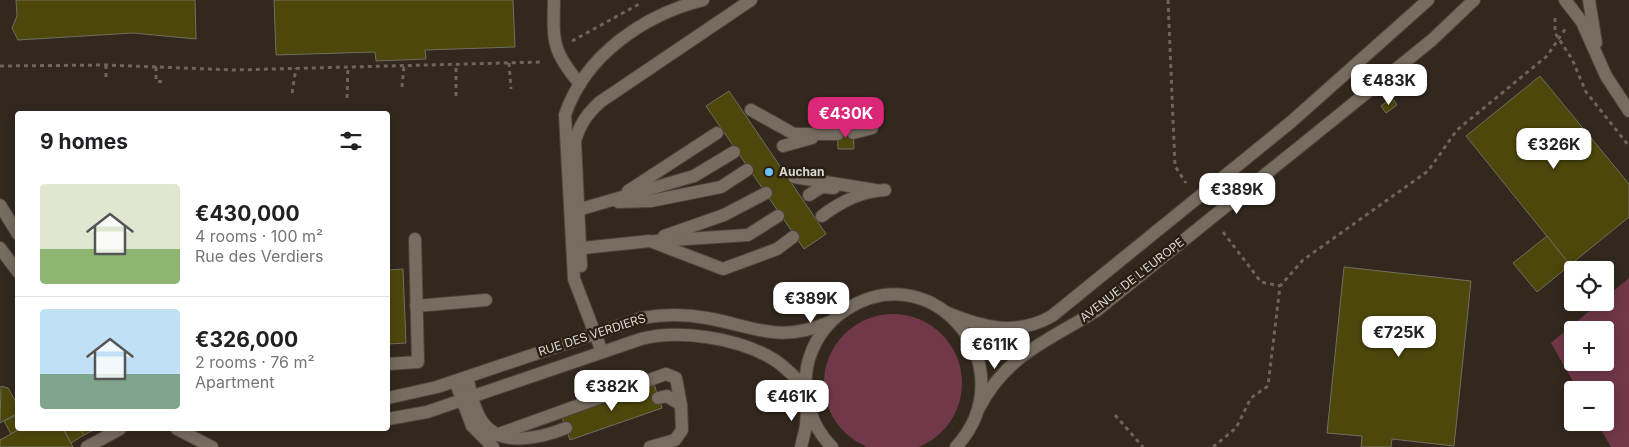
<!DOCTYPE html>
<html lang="en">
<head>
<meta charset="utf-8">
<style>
  :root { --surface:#fff; --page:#f6f6f6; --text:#202124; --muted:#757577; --line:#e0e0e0; --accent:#db2777 }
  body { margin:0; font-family:Inter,sans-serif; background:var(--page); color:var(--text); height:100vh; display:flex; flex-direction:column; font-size:19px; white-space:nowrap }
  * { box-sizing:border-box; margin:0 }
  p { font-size:16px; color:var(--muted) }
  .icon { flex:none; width:28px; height:28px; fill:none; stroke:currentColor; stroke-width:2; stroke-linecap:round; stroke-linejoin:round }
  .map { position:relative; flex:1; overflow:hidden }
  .sheet { position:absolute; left:15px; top:111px; width:375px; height:320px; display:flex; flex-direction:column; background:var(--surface); border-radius:5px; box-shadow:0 2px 12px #0003 }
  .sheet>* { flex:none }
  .fabs { position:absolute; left:1564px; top:261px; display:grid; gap:10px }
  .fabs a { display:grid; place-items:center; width:50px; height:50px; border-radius:5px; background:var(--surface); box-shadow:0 2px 12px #0003; font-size:25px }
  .price { position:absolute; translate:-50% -42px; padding:0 11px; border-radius:10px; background:#fff; color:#222; font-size:16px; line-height:32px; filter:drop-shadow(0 1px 2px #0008) }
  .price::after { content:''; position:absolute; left:50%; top:30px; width:15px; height:11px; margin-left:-8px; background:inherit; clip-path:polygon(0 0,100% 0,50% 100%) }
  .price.on { background:var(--accent); color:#fff }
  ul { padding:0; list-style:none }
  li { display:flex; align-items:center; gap:15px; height:125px; padding:0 25px }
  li+li { border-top:1px solid var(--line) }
  li span { display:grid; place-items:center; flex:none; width:140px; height:100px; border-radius:5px; color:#555 }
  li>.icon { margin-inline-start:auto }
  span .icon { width:60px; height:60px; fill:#fffc; stroke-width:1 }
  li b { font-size:21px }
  h2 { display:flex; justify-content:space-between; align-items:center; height:60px; padding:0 25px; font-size:21px }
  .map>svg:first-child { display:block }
  .green { fill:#713849; fill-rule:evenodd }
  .building { fill:#4d470b; stroke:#706f5f }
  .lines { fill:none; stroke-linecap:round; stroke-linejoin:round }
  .service-casing { stroke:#4d443b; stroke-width:14 }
  .minor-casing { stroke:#4d443b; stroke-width:14 }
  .tertiary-casing { stroke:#4d443b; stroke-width:14 }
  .path { stroke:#6d645b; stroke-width:3; stroke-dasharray:4 4; stroke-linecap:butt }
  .service { stroke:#776c60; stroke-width:12 }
  .minor { stroke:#776c60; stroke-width:12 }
  .tertiary { stroke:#776c60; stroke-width:12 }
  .poi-dot { fill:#6dc2f3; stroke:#281f15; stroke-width:2 }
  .labels { text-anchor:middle; stroke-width:5; stroke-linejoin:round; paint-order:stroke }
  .poi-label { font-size:12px; font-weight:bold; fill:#ddd6d0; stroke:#281f15; text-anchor:start }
  .street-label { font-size:12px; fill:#ddd6d0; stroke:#281f15 }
</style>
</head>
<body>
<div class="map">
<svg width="1629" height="447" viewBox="0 0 1629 447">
  <rect width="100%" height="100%" fill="#32281e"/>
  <g class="green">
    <path d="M1629,278V447H1611L1597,423L1605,422V390H1578L1551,343L1599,303L1605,302V298ZM1572,330H1605V362H1572Z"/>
    <circle cx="893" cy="383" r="69"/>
  </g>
  <g class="building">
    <polygon points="16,0 195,0 196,39 133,33 18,40 12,28 17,16"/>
    <polygon points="274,0 513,0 515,47 425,50 426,59 376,61 375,52 276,55"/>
    <polygon points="1540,76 1629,184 1629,217 1570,265 1466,136"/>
    <polygon points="729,91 826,234 804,249 706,106"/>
    <polygon points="1392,98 1397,105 1386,113 1381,106"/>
    <polygon points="840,115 849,115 850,133 841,133"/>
    <polygon points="849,125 853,125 854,149 838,149 837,126 841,126 841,133 850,133"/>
    <polygon points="1547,236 1570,265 1537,292 1513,263"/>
    <polygon points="1344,267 1471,281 1454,446 1392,439 1391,447 1361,447 1362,436 1327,433"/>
    <polygon points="403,269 406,343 388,344 388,270"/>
    <polygon points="654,384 662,408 570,440 562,417"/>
    <polygon points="1,386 8,388 18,406 18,413 0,423"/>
    <polygon points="17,415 18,429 20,429 11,434 4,421"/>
    <polygon points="20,429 63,429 73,447 0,447 0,440"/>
    <polygon points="67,429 80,429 84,435 71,443 64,430"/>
    <polygon points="80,429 96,429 84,435"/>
  </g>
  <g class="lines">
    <g class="service-casing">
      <g id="service">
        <path d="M554,0C553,42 552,51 580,84"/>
        <polyline points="751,110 794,134 838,134"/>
        <polyline points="853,133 872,128"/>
        <polyline points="783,146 812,138"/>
        <polyline points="794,177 875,190"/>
        <polyline points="628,191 717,133"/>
        <polyline points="809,195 822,187 834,188"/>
        <polyline points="618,202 651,201 721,187 747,170"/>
        <polyline points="571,212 694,176 734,152"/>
        <path d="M822,216C840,202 863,191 885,190"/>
        <polyline points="664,236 724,215 766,193"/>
        <polyline points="655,241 748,235 778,216"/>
        <polyline points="573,249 650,241 723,269 777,249 793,237"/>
        <path d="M581,266L575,141C580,124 587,114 600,102L751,0"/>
        <polyline points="416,306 486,300"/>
        <path d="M602,352L574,279L565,115C585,55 644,15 703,0"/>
        <polyline points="388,364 418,362 415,239"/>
        <path d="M467,377C471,392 474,411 484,424C502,447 541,438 566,428"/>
        <polyline points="455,381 472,426 493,447"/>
        <polyline points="177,429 212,447"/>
        <polyline points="496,435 666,374 676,378 681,405"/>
        <polyline points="87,447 120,429"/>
        <polyline points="650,447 675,440 682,430 681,405 667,396 658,398"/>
      </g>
    </g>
    <g class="minor-casing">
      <g id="minor">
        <polyline points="0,205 18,234"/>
        <polyline points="0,248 18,272"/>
        <path d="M388,398L437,387L642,318C664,314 685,314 707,318C757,327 778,344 830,322"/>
        <path d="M388,419L427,412L641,339C680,329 738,338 773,359C785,366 795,378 805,387"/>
      </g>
    </g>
    <g class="tertiary-casing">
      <g id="tertiary">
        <polyline points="1565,0 1582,22 1606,76 1629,111"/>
        <polyline points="1589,0 1596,43"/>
        <path d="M948,313C983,328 1017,336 1052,316L1291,122L1428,0"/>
        <path d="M979,408C1006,355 1049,340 1096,311L1432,40L1474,0"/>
        <polyline points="801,447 806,426 807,409"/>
        <path d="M832,447C811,426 802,396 807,367C812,343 826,322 847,309C936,253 1027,370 956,447"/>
      </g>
    </g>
    <g class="path">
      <polyline points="1168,0 1175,166 1186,183"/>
      <polyline points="1555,18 1555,33 1572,59 1586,92 1629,146"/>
      <polyline points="572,41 641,3"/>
      <polyline points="509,63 511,89"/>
      <polyline points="106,65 106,79"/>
      <polyline points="0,66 106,65 234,70 543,62"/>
      <polyline points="156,67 156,81 163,82"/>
      <polyline points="402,87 404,65"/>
      <polyline points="292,93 296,68"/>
      <polyline points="456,96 456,64"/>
      <polyline points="347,98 348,66"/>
      <polyline points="1223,232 1261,282 1280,286"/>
      <polyline points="1115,415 1143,447"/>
      <polyline points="1213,447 1236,428 1251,398 1268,386 1280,286 1303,260 1428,171 1457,130 1547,56 1566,28"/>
    </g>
    <use href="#service" class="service"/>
    <use href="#minor" class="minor"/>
    <use href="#tertiary" class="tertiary"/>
  </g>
  <circle class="poi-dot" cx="769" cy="172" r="5"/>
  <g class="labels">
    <g class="poi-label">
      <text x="779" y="176">Auchan</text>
    </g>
    <g class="street-label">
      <text transform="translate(1132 280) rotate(-38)" y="4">AVENUE DE L'EUROPE</text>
      <text transform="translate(592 335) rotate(-18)" y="4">RUE DES VERDIERS</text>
    </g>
  </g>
</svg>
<div class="fabs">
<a><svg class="icon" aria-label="locate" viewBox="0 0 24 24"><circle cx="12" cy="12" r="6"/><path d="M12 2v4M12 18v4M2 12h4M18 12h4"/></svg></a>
<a>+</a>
<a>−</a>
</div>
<b class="price" style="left:1389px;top:106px">€483K</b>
<b class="price on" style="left:846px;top:139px">€430K</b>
<b class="price" style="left:1554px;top:170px">€326K</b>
<b class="price" style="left:1237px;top:215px">€389K</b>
<b class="price" style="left:811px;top:324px">€389K</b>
<b class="price" style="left:1399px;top:358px">€725K</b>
<b class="price" style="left:995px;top:370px">€611K</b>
<b class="price" style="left:612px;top:412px">€382K</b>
<b class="price" style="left:792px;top:422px">€461K</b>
<section class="sheet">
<h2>9 homes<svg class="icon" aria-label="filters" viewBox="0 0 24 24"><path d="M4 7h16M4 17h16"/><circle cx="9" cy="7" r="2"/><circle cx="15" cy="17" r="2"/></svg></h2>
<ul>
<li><span style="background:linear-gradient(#dfe7d0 65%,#8fb573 0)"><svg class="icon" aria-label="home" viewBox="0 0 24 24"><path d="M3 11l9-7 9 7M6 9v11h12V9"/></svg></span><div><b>€430,000</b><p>4 rooms · 100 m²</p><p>Rue des Verdiers</p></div></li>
<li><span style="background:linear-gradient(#bfe0f5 65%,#7fa58c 0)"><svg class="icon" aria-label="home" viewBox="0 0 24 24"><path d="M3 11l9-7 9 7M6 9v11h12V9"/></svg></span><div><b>€326,000</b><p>2 rooms · 76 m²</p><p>Apartment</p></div></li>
</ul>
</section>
</div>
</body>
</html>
